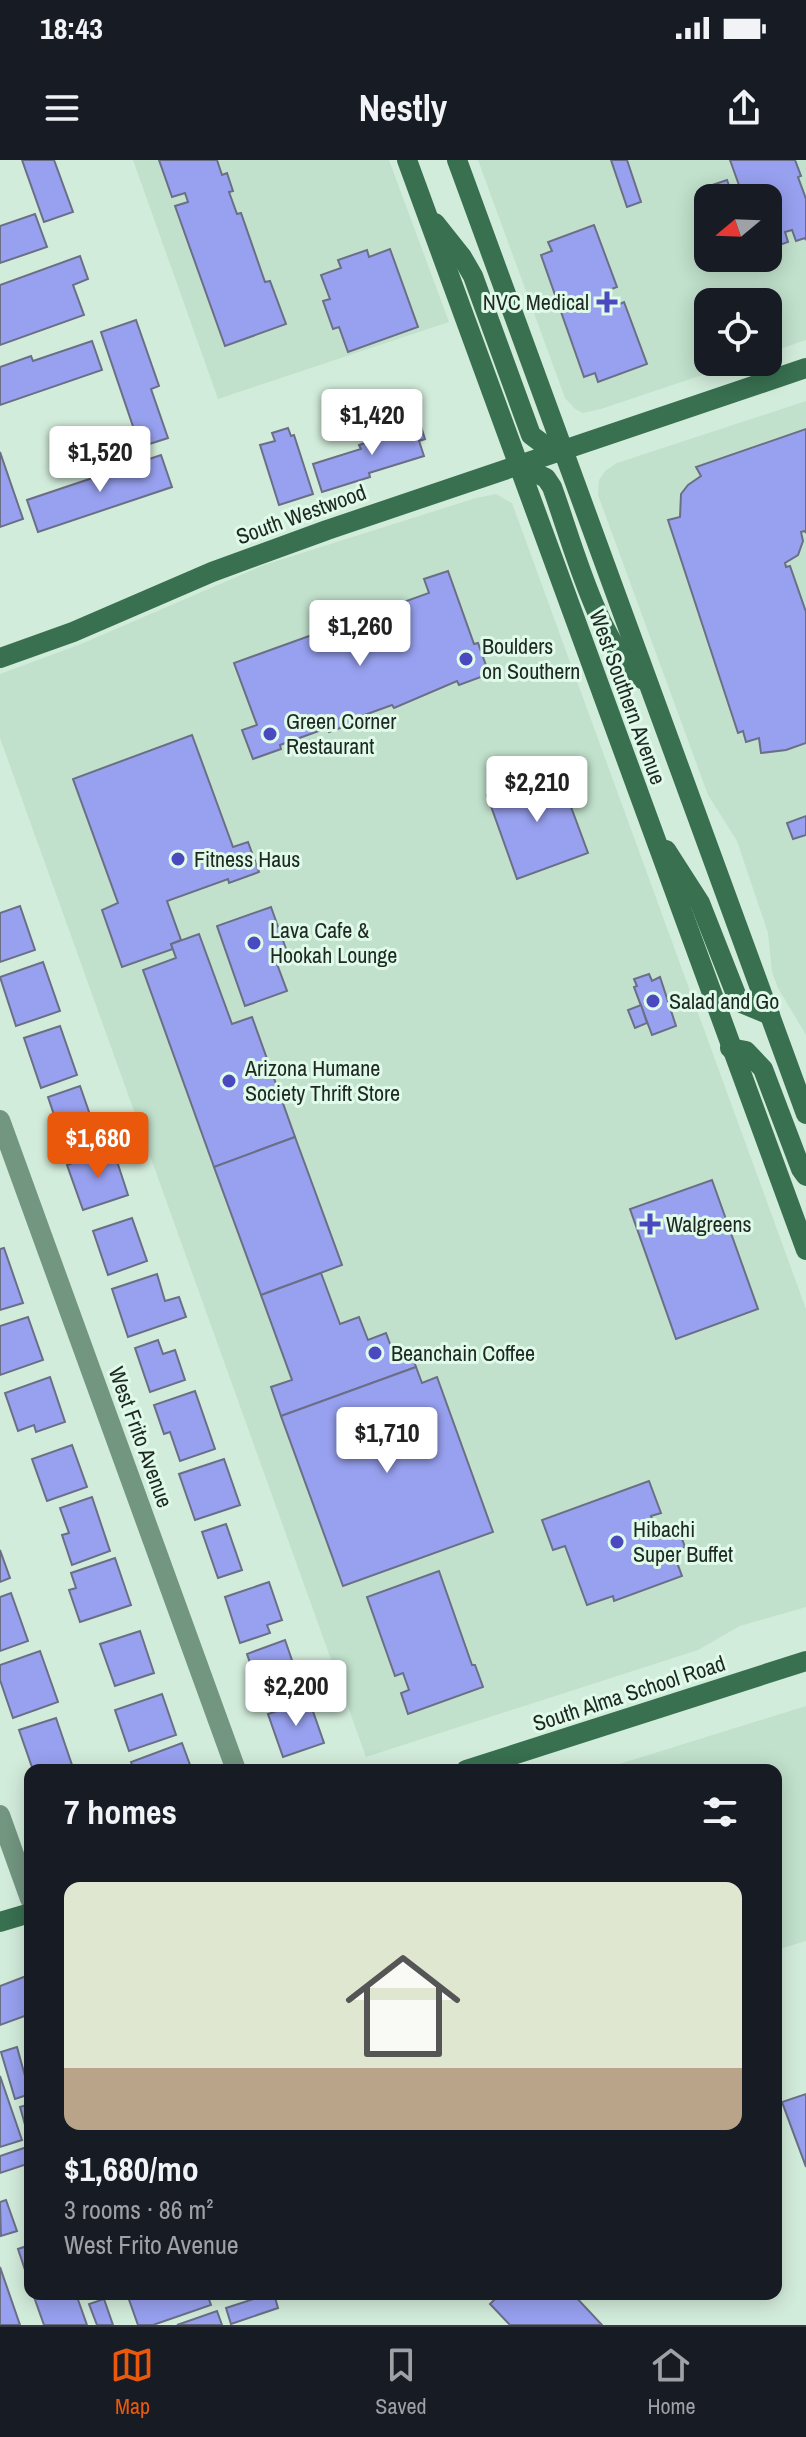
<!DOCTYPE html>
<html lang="en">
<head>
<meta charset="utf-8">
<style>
  :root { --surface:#171b24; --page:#20242c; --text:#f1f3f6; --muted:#9ea1a6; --line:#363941; --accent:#ea580c }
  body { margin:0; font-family:"Archivo Narrow",sans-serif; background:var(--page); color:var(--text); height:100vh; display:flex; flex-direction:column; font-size:30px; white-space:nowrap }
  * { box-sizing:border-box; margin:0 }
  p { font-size:26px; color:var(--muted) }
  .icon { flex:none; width:44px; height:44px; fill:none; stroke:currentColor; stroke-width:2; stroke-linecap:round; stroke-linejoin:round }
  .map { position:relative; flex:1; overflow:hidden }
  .side { position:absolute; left:24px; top:1604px; width:758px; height:536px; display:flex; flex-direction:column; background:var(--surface); border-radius:16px; box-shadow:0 4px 20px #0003 }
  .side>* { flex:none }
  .needle { width:52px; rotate:251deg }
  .fabs { position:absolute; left:694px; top:24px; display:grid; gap:16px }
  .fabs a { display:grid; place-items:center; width:88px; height:88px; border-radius:16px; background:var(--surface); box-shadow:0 4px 20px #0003; font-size:40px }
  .price { position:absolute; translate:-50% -68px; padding:0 18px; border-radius:8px; background:#fff; color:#222; font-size:26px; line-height:52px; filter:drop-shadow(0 2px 4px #0008) }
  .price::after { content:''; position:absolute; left:50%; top:48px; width:24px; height:18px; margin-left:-12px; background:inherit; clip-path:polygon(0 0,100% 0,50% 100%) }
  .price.selected { background:var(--accent); color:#fff }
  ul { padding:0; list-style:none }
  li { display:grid; align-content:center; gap:16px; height:424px; padding:0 40px }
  li span { display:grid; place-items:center; height:248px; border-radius:16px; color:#555 }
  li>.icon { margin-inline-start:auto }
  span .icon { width:144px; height:144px; fill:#fffc; stroke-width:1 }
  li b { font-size:34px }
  h2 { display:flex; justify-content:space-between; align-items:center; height:96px; padding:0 40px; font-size:34px }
  .status { display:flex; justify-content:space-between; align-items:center; height:56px; padding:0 40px; background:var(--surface); direction:ltr }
  .status svg { height:22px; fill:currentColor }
  header { display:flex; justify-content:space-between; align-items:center; height:104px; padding:0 40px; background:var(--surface); font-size:36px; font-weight:700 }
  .dock { display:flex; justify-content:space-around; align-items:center; height:112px; border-top:2px solid var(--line); background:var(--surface); font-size:22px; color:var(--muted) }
  .dock a { display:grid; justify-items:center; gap:4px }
  .dock .selected { color:var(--accent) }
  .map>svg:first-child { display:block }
  .built { fill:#c1e1cc; fill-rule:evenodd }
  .building { fill:#98a1f0; stroke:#6b6f86; stroke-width:2 }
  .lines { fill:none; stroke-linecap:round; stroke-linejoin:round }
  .street { stroke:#729680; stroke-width:20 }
  .secondary { stroke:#387050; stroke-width:20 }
  .poi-dot { fill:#4b49bf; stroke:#dffae9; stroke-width:3 }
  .labels { text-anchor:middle; stroke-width:6; stroke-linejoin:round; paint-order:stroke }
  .poi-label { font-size:22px; fill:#1e2721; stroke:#dffae9; text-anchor:start }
  .street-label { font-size:22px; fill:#1e2721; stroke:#dffae9 }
</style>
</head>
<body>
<div class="status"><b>18:43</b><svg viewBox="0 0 49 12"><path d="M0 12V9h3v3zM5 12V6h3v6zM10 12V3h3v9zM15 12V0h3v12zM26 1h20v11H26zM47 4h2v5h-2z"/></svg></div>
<header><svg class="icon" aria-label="menu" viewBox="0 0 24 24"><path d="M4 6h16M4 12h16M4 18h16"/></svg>Nestly<svg class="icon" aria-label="share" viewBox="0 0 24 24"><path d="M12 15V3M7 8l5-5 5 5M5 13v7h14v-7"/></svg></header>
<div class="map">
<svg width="806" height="2165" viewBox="0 0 806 2165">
  <rect width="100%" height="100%" fill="#d2ecdb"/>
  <g class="built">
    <polygon points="133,0 389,0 449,162 218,239"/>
    <path d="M478,0H806V180L768,193V142H708V202H741L601,249L583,253L575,249L565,238ZM708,38H768V98H708Z"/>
    <polygon points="806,241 806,875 778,828 772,812 768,773 737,681 708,635 598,335 599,320 605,311 617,303"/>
    <polygon points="496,334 512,343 806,1149 806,1447 740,1466 698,1490 366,1597 0,578 0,514 81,484 264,405 476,338"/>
    <polygon points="806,1546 806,1781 776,1790 776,1610 600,1610"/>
  </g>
  <g class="building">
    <polygon points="22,0 54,0 73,52 44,62"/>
    <polygon points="159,0 217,0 222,15 227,13 233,31 229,32 237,54 241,53 265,122 270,121 286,164 225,186 175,46 188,42 185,33 172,37"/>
    <polygon points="611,0 627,0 641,42 627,47"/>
    <polygon points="730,0 795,0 801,16 798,17 806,39 806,80 805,78 796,81 792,70 785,72 788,82 774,87 768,77 771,76 768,71 768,38 708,38 708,56 705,56 697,32 700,29 727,20 731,31 740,28"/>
    <polygon points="35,54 47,87 0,103 0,66"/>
    <polygon points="594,65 617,127 609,130 615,146 624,142 647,204 598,222 595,213 584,217 541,95 552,91 548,82"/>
    <polygon points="390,89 418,167 348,192 339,167 333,169 323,141 330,139 321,115 341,108 338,100 367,90 369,97"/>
    <polygon points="80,96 88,119 73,125 84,155 0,185 0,125"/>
    <polygon points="136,160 159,226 151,229 168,278 140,287 101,172"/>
    <polygon points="92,181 102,210 0,245 0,207 31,196 33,201"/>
    <polygon points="419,260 425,279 419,281 424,296 369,313 370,317 322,332 313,304 361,289 359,285 382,277 381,273"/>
    <polygon points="288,268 291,276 294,275 313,334 279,345 260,285 275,281 272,273"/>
    <polygon points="806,269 806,373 805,371 801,372 803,381 798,395 785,403 786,407 790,406 806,452 806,583 786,590 761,593 759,578 746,582 743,571 738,573 668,360 680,357 681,334 688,325 701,316 696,307"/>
    <polygon points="0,292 23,359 0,367"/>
    <polygon points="161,295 172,327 38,372 27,340"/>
    <polygon points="448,411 474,484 478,483 489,514 459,525 457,521 394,548 392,545 359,557 360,561 329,572 327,568 280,585 281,589 253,599 242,570 257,565 234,503 429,433 424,419"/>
    <polygon points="192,575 233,687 248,682 259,712 229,723 228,719 167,741 181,780 171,784 173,789 122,807 102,750 118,743 73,619"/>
    <polygon points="557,609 588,693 517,719 487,635"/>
    <polygon points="806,656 806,675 793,679 787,663"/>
    <polygon points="20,746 35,790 0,802 0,753"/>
    <polygon points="271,747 290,800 277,804 287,831 245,846 217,766"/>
    <polygon points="199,774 232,864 252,857 295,977 214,1007 143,810 176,798 171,784"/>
    <polygon points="43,802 60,851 16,866 0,817"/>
    <polygon points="649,814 652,821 660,817 676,866 652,875 634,827 637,826 634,819"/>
    <polygon points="641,845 647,863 635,868 628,850"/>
    <polygon points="60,866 77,915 41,928 24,878"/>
    <polygon points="80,926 95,969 104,965 109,978 67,993 48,937"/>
    <polygon points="295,977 342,1105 261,1135 214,1007"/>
    <polygon points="113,989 128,1035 83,1050 67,1005"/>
    <polygon points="712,1020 758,1149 676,1179 630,1049"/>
    <polygon points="132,1058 147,1101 108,1115 93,1071"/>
    <polygon points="4,1088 23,1143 0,1150 0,1089"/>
    <polygon points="321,1113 340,1164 359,1157 368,1180 386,1173 397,1203 412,1197 416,1207 281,1256 271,1227 292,1220 261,1135"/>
    <polygon points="157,1114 165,1141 179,1137 186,1157 128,1177 112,1129"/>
    <polygon points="28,1157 43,1200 0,1215 0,1166"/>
    <polygon points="158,1180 163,1194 175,1190 185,1220 150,1232 135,1188"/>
    <polygon points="416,1207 422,1223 437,1217 493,1372 343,1426 281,1256"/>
    <polygon points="50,1217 65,1262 36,1272 34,1265 18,1271 5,1233"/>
    <polygon points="195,1231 215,1289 180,1301 170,1272 164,1274 154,1245"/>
    <polygon points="72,1285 87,1327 47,1341 32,1299"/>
    <polygon points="224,1299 240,1345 195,1360 179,1314"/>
    <polygon points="649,1321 661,1353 651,1356 659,1378 679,1371 685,1387 673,1392 682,1416 614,1441 613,1436 587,1445 565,1386 553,1390 542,1360"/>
    <polygon points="92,1337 110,1391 72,1405 62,1375 69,1373 60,1348"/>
    <polygon points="226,1364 242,1410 218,1418 202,1372"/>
    <polygon points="0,1390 10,1418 0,1422"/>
    <polygon points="115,1398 131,1445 80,1462 69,1430 76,1428 71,1413"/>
    <polygon points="439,1411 472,1505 475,1505 483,1527 408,1554 401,1533 409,1530 403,1513 395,1516 367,1437"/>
    <polygon points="269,1422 282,1460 267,1465 270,1473 240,1483 225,1437"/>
    <polygon points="11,1433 28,1481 0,1491 0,1437"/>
    <polygon points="140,1471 154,1513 115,1526 100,1484"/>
    <polygon points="285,1480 304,1535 266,1549 247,1494"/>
    <polygon points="40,1491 58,1542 13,1558 0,1520 0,1505"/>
    <polygon points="162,1534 176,1575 129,1591 115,1550"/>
    <polygon points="309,1540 324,1583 283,1597 268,1554"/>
    <polygon points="56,1558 72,1605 59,1610 33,1610 19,1570"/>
    <polygon points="182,1583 190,1605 176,1610 134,1610 131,1602"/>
    <polygon points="29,1815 30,1854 0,1865 0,1826"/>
    <polygon points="17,1887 30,1934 15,1939 1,1892"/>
    <polygon points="0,1916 22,1980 0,1987"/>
    <polygon points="806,1934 806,2007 782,1942"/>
    <polygon points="30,1944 30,1979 29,1979 20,1947"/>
    <polygon points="30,1986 30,2003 0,2013 0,1996"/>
    <polygon points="6,2040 17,2071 1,2076 0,2042"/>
    <polygon points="30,2085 30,2125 18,2089"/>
    <polygon points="0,2107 20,2165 0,2165"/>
    <polygon points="33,2134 76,2134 87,2165 44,2165"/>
    <polygon points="127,2134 207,2134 211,2145 153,2165 138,2165"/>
    <polygon points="269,2134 274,2134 278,2148 231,2164 226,2148"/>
    <polygon points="500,2134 573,2134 602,2165 510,2165 490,2144"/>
    <polygon points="104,2139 113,2165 97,2165 89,2144"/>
    <polygon points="217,2151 222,2165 177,2165"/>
  </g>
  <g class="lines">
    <g class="street">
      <polyline points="0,960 236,1610"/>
      <polyline points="0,1655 30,1739"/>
    </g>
    <g class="secondary">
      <polyline points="407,0 806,1090"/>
      <polyline points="457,0 806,954"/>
      <polyline points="435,63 462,97 473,116 531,275 543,284 561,290"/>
      <path d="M518,305L546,318L552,327C572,381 597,482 642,519"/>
      <polyline points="0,498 73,472 212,412 327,370 806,208"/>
      <polyline points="666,690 700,743 739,842 770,855"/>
      <polyline points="730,888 746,891 763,909 801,1009 806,1016"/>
      <polyline points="466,1610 806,1501"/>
      <polyline points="0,1762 30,1753"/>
    </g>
  </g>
  <g class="poi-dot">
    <path d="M603 130h8v8h8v8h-8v8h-8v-8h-8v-8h8z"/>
    <circle cx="466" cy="499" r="8"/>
    <circle cx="270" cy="574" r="8"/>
    <circle cx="178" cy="699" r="8"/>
    <circle cx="254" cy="783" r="8"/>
    <circle cx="653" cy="841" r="8"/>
    <circle cx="229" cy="921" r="8"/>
    <path d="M646 1052h8v8h8v8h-8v8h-8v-8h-8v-8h8z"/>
    <circle cx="375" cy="1193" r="8"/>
    <circle cx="617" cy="1382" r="8"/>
  </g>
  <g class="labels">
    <g class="poi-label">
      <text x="589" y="150" text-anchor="end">NVC Medical</text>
      <text x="482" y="494">Boulders<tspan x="482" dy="25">on Southern</tspan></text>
      <text x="286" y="569">Green Corner<tspan x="286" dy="25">Restaurant</tspan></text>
      <text x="194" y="707">Fitness Haus</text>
      <text x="270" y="778">Lava Cafe &amp;<tspan x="270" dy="25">Hookah Lounge</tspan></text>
      <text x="669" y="849">Salad and Go</text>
      <text x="245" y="916">Arizona Humane<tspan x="245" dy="25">Society Thrift Store</tspan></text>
      <text x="666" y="1072">Walgreens</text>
      <text x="391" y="1201">Beanchain Coffee</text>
      <text x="633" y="1377">Hibachi<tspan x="633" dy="25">Super Buffet</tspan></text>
    </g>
    <g class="street-label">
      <text transform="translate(301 354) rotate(-20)" y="8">South Westwood</text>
      <text transform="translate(628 537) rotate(70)" y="8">West Southern Avenue</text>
      <text transform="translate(141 1277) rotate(70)" y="8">West Frito Avenue</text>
      <text transform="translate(629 1533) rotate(-18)" y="8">South Alma School Road</text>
    </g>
  </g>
</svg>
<div class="fabs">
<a><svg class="needle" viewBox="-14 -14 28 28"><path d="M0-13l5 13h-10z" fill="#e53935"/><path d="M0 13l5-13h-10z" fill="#9ea1a6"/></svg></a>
<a><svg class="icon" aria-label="locate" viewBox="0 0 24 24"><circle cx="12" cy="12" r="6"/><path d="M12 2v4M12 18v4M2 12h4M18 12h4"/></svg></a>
</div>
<b class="price" style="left:372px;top:297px">$1,420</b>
<b class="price" style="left:100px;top:334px">$1,520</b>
<b class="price" style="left:360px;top:508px">$1,260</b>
<b class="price" style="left:537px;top:664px">$2,210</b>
<b class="price selected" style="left:98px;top:1020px">$1,680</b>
<b class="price" style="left:387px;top:1315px">$1,710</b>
<b class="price" style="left:296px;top:1568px">$2,200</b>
<section class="side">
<h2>7 homes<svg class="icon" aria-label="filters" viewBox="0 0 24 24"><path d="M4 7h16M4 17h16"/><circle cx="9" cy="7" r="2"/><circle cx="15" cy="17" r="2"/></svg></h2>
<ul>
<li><span style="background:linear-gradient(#dfe7d0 75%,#b9a48a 0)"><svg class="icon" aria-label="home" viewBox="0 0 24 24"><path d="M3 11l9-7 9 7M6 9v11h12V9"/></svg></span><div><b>$1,680/mo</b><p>3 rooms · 86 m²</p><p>West Frito Avenue</p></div></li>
</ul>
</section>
</div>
<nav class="dock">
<a class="selected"><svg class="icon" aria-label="map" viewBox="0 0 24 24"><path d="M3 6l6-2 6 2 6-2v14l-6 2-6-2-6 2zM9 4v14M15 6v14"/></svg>Map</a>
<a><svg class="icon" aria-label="saved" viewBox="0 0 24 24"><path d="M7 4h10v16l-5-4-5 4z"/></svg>Saved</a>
<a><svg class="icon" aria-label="home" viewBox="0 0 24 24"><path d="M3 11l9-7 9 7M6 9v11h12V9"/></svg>Home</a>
</nav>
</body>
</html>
